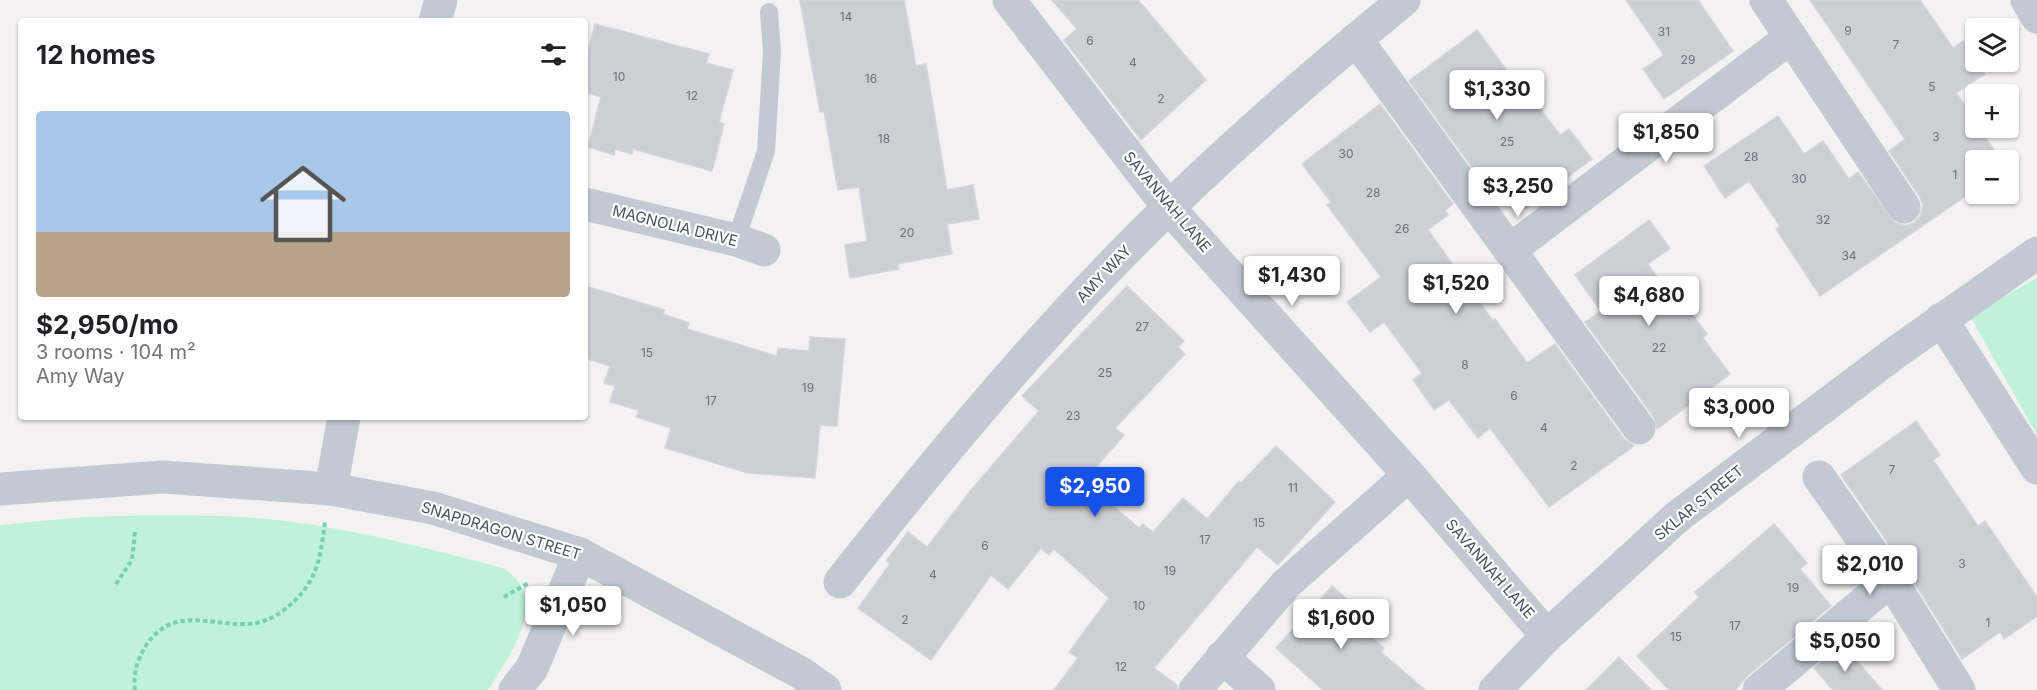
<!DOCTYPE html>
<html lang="en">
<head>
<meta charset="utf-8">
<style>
  :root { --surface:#fff; --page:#f2f2f2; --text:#202124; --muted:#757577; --accent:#1651e9 }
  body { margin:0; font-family:Inter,sans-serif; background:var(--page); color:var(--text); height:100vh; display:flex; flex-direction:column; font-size:22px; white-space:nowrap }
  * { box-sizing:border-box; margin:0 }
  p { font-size:20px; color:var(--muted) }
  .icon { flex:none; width:33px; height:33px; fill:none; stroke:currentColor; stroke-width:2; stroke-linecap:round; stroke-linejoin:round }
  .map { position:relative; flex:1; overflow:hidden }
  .details { position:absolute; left:18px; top:18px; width:570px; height:402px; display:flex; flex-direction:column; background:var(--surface); border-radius:6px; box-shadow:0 2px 4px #0004 }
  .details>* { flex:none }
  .fabs { position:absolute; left:1965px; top:18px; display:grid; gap:12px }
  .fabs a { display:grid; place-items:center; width:54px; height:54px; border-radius:6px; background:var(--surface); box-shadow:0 2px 4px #0004; font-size:30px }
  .price { position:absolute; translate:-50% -51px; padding:0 14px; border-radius:6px; background:#fff; color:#222; font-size:20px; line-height:39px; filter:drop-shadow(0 2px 3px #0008) }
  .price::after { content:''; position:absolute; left:50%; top:36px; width:18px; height:14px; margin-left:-9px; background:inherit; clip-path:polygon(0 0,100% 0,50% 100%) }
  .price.current { background:var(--accent); color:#fff }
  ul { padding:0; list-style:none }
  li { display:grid; align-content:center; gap:12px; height:318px; padding:0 18px }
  li span { display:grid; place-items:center; height:186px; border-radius:6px; color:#555 }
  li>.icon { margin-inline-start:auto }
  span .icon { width:108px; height:108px; fill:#fffc; stroke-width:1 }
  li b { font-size:26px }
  h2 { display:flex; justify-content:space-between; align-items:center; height:72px; padding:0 18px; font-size:26px }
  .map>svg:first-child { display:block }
  .green { fill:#c0f1da }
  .building { fill:#cdcfd5; stroke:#d5d6dc; stroke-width:1.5 }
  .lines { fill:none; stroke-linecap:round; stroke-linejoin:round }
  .path { stroke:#77d0b2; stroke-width:4; stroke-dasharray:4.5 3; stroke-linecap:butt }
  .service { stroke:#c2c9d3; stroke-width:18 }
  .minor { stroke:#c2c9d3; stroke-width:33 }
  .tertiary { stroke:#c2c9d3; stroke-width:33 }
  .labels { text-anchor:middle; stroke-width:4.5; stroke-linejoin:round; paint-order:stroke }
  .number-label { font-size:12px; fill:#69707c }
  .street-label { font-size:15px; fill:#48515f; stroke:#fff }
</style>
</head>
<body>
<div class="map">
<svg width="2037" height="690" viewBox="0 0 2037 690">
  <rect width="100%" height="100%" fill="#f3f1f1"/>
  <g class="green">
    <polygon points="2037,278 2037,435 1970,316"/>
    <path d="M160,515C188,516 215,515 243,517C331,523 418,546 503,568C552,598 510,655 488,690H0V525L85,517Z"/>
  </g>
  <g class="building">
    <polygon points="800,0 904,0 916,66 926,64 947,190 973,185 979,219 947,224 952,254 897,264 899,269 850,278 845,245 867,241 859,187 838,190 824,111 820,112"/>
    <polygon points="1052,0 1138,0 1206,80 1141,140 1064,40 1077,29"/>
    <polygon points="1626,0 1698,0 1733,51 1664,99 1643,69 1664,55"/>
    <polygon points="1810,0 1920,0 1953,48 1963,41 1985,74 1956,93 1976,121 1976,128 1979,128 2001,160 1976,160 1976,189 1820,296 1776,229 1780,226 1749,181 1725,198 1704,166 1778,116 1804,154 1823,141 1849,179 1858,172 1895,223 1906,226 1914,223 1920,216 1923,206 1920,197 1889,151 1905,139"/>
    <polygon points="595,24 709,54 706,63 733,70 719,122 724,124 712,171 633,149 632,154 615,149 614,155 588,147 601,97 585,92 585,62"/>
    <polygon points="1477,30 1531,103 1534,100 1560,135 1569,129 1592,159 1526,208 1499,171 1483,182 1409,81"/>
    <polygon points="1380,104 1453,204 1445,210 1448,215 1428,230 1493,321 1495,319 1527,363 1555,344 1624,439 1634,446 1549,507 1490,428 1478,438 1449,400 1434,410 1413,380 1422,373 1384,322 1370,332 1347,302 1381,277 1327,205 1331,202 1302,164"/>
    <polygon points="1649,220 1670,248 1648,264 1681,311 1687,307 1707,334 1703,338 1730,374 1657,429 1654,417 1585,322 1601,311 1575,275"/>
    <polygon points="585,286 665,310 663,314 689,323 687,329 777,356 778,348 809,351 810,337 845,339 837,426 820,425 815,478 748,473 665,448 671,428 636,417 639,410 610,402 615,386 604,383 610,366 585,358"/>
    <polygon points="1127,286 1184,341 1178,347 1185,354 1115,428 1124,435 1084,481 1139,528 1143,524 1153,532 1183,498 1207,519 1239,481 1241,483 1276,446 1335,502 1278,565 1257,547 1154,668 1177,685 1177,690 1054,690 1078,658 1069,652 1109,598 1054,549 1049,555 1041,548 1008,589 991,575 931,660 858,608 890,564 886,561 908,532 927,547 971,490 1039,411 1022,396"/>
    <polygon points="1916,421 1940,455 1933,460 1978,526 1985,521 2037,597 2037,616 2004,639 2000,632 1962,659 1906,569 1841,475"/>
    <polygon points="1774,524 1807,563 1800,569 1831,606 1747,676 1736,690 1669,690 1637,656 1699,597 1695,592"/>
    <polygon points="1332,586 1360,611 1352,620 1384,648 1381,652 1425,690 1323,690 1276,648"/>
    <polygon points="1843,645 1882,690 1833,690 1814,668"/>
    <polygon points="1619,657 1651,690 1586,690"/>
  </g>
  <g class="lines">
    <g class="path">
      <polyline points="116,584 132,560 135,532"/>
      <polyline points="504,597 530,582"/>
      <path d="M135,690C131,662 151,625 182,621C203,618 225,625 246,624C261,624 273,618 284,610C317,584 320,561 325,522"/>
    </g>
    <polyline class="service" points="736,240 766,151 772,51 769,12"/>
    <g class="minor">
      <polyline points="1009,0 1169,208 1409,475 1547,636"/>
      <polyline points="1766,0 1904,207"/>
      <polyline points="2027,0 2037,17"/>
      <polyline points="435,21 441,0"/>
      <polyline points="1356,39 1639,428"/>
      <polyline points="585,204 736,240 764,250"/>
      <polyline points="1510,250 1791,37"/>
      <polyline points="1941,319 2037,468"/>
      <polyline points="1819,477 1891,580 1959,690"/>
      <polyline points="331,489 344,417"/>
      <path d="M840,582C930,468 1022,356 1124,252C1212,162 1307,79 1404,0"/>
      <polyline points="1222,657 1259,690"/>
      <polyline points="515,690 532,668 580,554"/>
      <polyline points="1195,690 1286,584 1409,475"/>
      <polyline points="1495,690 1547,636 1677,517 1895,353 2037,253"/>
      <polyline points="1759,690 1891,580"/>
    </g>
    <polyline class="tertiary" points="0,489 163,477 331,489 433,508 580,554 801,673 825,690"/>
  </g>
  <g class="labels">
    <g class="number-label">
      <text x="846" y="21">14</text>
      <text x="1848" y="35">9</text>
      <text x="1664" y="36">31</text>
      <text x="1090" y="45">6</text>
      <text x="1896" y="49">7</text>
      <text x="1688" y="64">29</text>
      <text x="1133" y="67">4</text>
      <text x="619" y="81">10</text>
      <text x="871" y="83">16</text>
      <text x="1932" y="91">5</text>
      <text x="692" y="100">12</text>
      <text x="1161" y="103">2</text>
      <text x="1936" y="141">3</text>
      <text x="884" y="143">18</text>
      <text x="1507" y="146">25</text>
      <text x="1346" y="158">30</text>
      <text x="1751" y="161">28</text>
      <text x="1955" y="179">1</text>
      <text x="1799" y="183">30</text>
      <text x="1373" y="197">28</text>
      <text x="1823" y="224">32</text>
      <text x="1402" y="233">26</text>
      <text x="907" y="237">20</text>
      <text x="1849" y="260">34</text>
      <text x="1142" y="331">27</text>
      <text x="1659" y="352">22</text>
      <text x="647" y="357">15</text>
      <text x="1465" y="369">8</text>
      <text x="1105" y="377">25</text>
      <text x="808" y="392">19</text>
      <text x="1514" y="400">6</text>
      <text x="711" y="405">17</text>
      <text x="1073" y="420">23</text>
      <text x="1544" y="432">4</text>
      <text x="1574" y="470">2</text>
      <text x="1892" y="474">7</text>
      <text x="1293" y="492">11</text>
      <text x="1259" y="527">15</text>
      <text x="1205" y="544">17</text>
      <text x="985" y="550">6</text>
      <text x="1962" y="568">3</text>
      <text x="1170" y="575">19</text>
      <text x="933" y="579">4</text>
      <text x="1793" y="592">19</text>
      <text x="1139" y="610">10</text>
      <text x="905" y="624">2</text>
      <text x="1988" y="627">1</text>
      <text x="1735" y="630">17</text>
      <text x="1676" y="641">15</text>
      <text x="1121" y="671">12</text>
    </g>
    <g class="street-label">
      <text transform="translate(1167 202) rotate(50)" y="5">SAVANNAH LANE</text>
      <text transform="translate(675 226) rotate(14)" y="5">MAGNOLIA DRIVE</text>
      <text transform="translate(1104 274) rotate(-47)" y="5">AMY WAY</text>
      <text transform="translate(1699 503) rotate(-39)" y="5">SKLAR STREET</text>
      <text transform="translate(501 531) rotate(17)" y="5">SNAPDRAGON STREET</text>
      <text transform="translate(1490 569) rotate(49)" y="5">SAVANNAH LANE</text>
    </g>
  </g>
</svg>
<div class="fabs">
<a><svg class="icon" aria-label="layers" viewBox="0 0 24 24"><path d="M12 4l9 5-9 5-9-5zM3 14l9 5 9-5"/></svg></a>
<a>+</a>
<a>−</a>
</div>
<b class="price" style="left:1497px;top:121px">$1,330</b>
<b class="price" style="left:1666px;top:164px">$1,850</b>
<b class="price" style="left:1518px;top:218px">$3,250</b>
<b class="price" style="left:1292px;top:307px">$1,430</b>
<b class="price" style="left:1456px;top:315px">$1,520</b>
<b class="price" style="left:1649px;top:327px">$4,680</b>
<b class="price" style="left:1739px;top:439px">$3,000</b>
<b class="price current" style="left:1095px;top:518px">$2,950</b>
<b class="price" style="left:1870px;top:596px">$2,010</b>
<b class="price" style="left:573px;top:637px">$1,050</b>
<b class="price" style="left:1341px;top:650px">$1,600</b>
<b class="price" style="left:1845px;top:673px">$5,050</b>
<section class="details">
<h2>12 homes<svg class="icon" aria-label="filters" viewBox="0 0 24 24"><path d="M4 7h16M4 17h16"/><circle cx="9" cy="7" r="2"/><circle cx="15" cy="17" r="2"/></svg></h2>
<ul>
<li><span style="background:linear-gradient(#a9c7e8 65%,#b9a48a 0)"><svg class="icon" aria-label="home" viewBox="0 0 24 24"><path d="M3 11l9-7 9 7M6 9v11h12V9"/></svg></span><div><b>$2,950/mo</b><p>3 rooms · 104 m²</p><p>Amy Way</p></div></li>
</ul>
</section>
</div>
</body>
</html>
